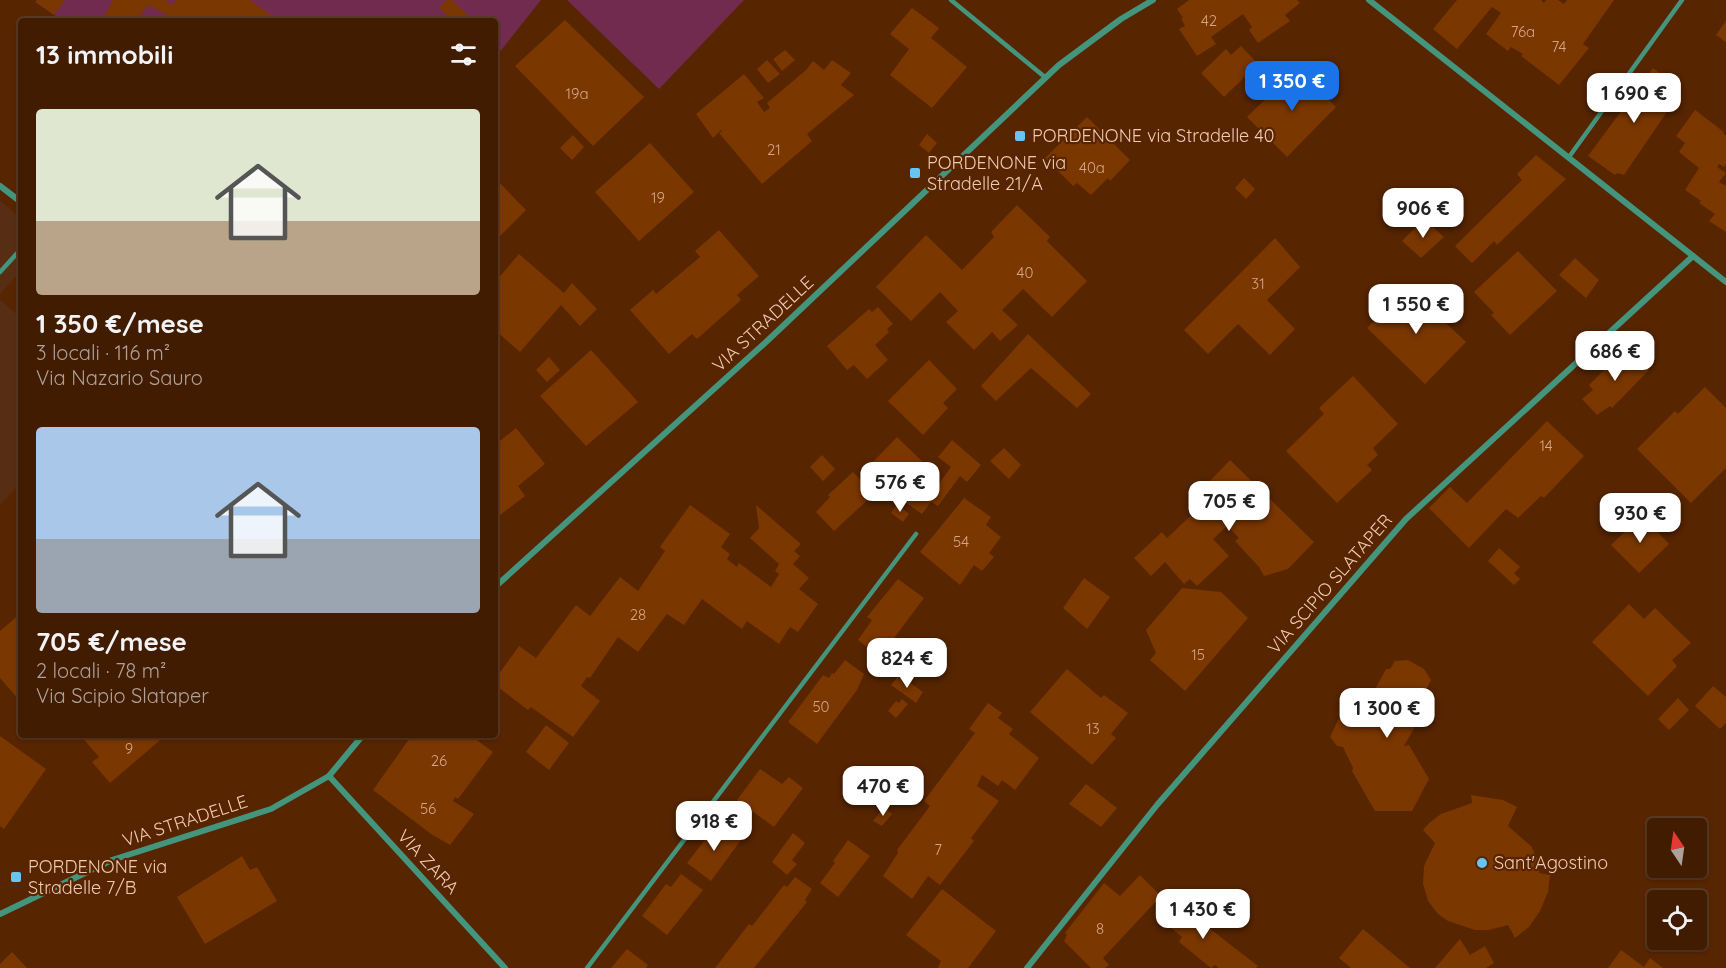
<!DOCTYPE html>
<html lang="it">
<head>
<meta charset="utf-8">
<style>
  :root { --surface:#411c00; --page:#48250a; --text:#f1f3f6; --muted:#aea199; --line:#5a3a22; --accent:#1a73e8 }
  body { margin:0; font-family:Quicksand,sans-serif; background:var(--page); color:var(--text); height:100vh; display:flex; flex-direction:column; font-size:22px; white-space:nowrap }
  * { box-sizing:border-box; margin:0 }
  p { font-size:20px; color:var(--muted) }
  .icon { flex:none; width:33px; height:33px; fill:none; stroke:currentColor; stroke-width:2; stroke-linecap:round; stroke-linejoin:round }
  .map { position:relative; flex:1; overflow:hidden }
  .sheet { position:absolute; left:18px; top:18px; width:480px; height:720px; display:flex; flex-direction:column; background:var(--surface); border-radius:6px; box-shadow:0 2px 4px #0004,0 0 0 2px var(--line) }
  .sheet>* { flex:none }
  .needle { width:39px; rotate:347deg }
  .tools { position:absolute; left:1647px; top:818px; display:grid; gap:12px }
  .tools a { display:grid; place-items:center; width:60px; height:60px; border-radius:6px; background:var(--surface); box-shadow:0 2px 4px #0004,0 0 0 2px var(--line); font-size:30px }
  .price { position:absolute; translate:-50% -51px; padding:0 14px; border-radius:12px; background:#fff; color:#222; font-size:20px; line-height:39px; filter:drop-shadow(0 2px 3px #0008) }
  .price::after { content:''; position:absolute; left:50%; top:36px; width:18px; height:14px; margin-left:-9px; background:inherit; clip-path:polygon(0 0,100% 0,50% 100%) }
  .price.active { background:var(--accent); color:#fff }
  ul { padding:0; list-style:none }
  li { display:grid; align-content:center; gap:12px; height:318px; padding:0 18px }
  li span { display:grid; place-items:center; height:186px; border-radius:6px; color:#555 }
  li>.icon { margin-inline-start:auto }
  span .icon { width:108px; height:108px; fill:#fffc; stroke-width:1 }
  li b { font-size:26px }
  h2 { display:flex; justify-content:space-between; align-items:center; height:72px; padding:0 18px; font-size:26px }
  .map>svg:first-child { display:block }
  .built { fill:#572e14 }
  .green { fill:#712b4f }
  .building { fill:#7b3700 }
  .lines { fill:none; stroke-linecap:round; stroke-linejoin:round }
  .lane { stroke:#43967d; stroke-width:4.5 }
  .street { stroke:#43967d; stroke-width:6 }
  .poi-dot { fill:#68c4f0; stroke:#572500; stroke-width:2 }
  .labels { text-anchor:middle; stroke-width:4.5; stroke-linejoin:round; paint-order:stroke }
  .number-label { font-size:15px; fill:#d4a587 }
  .poi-label { font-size:18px; fill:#f2cab4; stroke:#572500; text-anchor:start }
  .street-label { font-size:18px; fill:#f2cab4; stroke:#572500 }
</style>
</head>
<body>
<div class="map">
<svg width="1726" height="968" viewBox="0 0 1726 968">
  <rect width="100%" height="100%" fill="#572500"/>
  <g class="built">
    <polygon points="0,201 21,218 21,271 0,294"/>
    <polygon points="0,300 21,318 21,482 0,505"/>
  </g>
  <g class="green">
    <polygon points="37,0 541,0 495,58 495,21 74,21 69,17 63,21 35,2"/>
    <polygon points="567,0 744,0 659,89"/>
  </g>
  <g class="building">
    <polygon points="37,0 65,0 54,15 36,2"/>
    <polygon points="113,0 165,0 172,5 176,0 250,0 279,21 163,21 167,15 148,5 136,21 102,21"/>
    <polygon points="447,0 452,0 468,15 463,21 454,21 439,8"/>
    <polygon points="1189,0 1297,0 1300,3 1285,15 1290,21 1258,43 1249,30 1252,27 1243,14 1211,37 1216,44 1197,56 1179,29 1185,26 1181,19 1183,18 1177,9"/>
    <polygon points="1457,0 1541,0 1544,3 1546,0 1558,0 1564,4 1567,0 1614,0 1583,44 1589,48 1559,85 1521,56 1523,54 1511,47 1508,51 1486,34 1501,13 1492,7 1457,49 1433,29"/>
    <polygon points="912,8 939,28 931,38 967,67 932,108 890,75 909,49 890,34"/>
    <polygon points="565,20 644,97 593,146 515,66"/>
    <polygon points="1726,21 1726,42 1716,35"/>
    <polygon points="1241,46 1258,64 1224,97 1201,73 1226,49 1231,55"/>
    <polygon points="785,50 795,60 782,71 773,59"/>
    <polygon points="767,60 780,74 768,83 757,69"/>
    <polygon points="832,60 851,73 841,85 854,95 807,134 812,141 762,184 719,133 722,131 721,130 713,138 696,114 744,74 764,98 757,102 764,112 770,108 767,103 806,70 813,61 824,70"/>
    <polygon points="1297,68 1336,107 1287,157 1247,117"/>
    <polygon points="1653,68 1677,86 1667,99 1673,103 1624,175 1618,173 1615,175 1588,156"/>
    <polygon points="1695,110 1724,132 1723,133 1726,136 1726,164 1724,167 1719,164 1717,167 1726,173 1719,182 1726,186 1726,232 1709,221 1715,214 1699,203 1701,201 1685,190 1699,168 1679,152 1685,143 1676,136"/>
    <polygon points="1087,117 1130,160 1110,181 1108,178 1091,195 1077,183 1073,186 1045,158"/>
    <polygon points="927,134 937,143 929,153 919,145"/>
    <polygon points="573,135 584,147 572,160 560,148"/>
    <polygon points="650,143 694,192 639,241 595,192"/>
    <polygon points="1536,155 1566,179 1497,245 1494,241 1472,263 1455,246 1522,180 1517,174"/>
    <polygon points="495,178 526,210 495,241"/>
    <polygon points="1244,178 1255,189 1246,199 1235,188"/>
    <polygon points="1017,205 1050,237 1047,241 1087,281 1052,317 1023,289 1002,310 1018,325 1000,341 992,332 974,350 946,322 958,311 940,292 911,321 876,287 926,235 962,270 994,237 991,232"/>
    <polygon points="1424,219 1444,237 1421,258 1402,241"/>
    <polygon points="719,230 759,276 737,295 741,300 697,339 692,334 669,354 630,310 653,290 656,294 700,257 695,251"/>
    <polygon points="1275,238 1300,267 1267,300 1295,329 1270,355 1238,324 1208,354 1184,330"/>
    <polygon points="1518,251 1557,291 1510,335 1491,315 1494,313 1474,292"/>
    <polygon points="519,254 564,293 572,283 597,309 580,326 561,305 520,352 495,330 495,282"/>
    <polygon points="1575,258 1599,280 1586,298 1559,275"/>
    <polygon points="1407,286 1466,342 1425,384 1367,328"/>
    <polygon points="878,307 893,324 887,329 889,332 875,345 888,360 867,379 854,365 847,370 827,346 869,309 872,312"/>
    <polygon points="1028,334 1091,394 1077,408 1031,368 996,401 981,386"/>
    <polygon points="1627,347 1649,370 1612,408 1610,406 1597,415 1582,399 1593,390 1589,385"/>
    <polygon points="591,350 638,402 586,446 540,396"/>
    <polygon points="549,357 560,370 547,382 536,370"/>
    <polygon points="929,360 957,389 943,403 948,408 923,435 888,401"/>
    <polygon points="1353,376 1398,424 1373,448 1378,455 1367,465 1372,470 1337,503 1286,451 1324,414 1319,408"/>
    <polygon points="1705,387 1726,408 1726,468 1691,503 1637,449 1675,411 1678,414"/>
    <polygon points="1547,421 1584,456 1544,498 1541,496 1518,518 1506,509 1469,548 1429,508 1450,487 1467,503"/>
    <polygon points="516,428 545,464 518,486 525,496 495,519 495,445"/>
    <polygon points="897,437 929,468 914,485 930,496 951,467 938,457 952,440 981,465 967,482 960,476 938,506 931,502 922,514 899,498 892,486 903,477 897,471 888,481 871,464"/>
    <polygon points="1004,448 1021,465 1009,479 990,461"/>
    <polygon points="822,455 835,469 823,481 810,467"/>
    <polygon points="1230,460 1314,542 1288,569 1264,576 1259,567 1235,541 1239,538 1227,526 1213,539 1229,556 1197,586 1190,579 1184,584 1165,562 1151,576 1134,558 1162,532 1167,538 1217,491 1208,483"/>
    <polygon points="853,472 874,494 834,531 816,512 830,497 828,495"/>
    <polygon points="964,498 991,517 986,525 1001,537 989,553 994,557 982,571 974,565 960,585 920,552"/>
    <polygon points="897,504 909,514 903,522 891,513"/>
    <polygon points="690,505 730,534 721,547 730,554 727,559 737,567 739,563 771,587 779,574 775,571 779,564 750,538 759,528 756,505 801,544 794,551 800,556 793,564 809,578 799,589 818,604 798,632 790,627 779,644 747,621 742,629 702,599 684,625 667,614 638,652 618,637 590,678 587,677 581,686 600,701 573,737 531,707 528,710 495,685 495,679 519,646 536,658 576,605 590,616 620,577 638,591 665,551 660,547"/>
    <polygon points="1642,515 1669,544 1639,573 1611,545"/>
    <polygon points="1499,548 1520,567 1514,573 1520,579 1514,585 1488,561"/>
    <polygon points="1084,578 1110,597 1087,629 1063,608"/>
    <polygon points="898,579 924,598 880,657 858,640 872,620 867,617"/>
    <polygon points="1182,588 1221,592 1248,618 1185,691 1150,660 1156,653 1146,630"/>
    <polygon points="1629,604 1644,619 1655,608 1691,643 1672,660 1677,666 1648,696 1592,642"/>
    <polygon points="21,613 21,702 0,678 0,631"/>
    <polygon points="845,660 864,674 857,690 817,744 788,722 823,675 829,678 832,673 834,674"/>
    <polygon points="1408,660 1424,669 1431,680 1427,688 1429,693 1414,719 1417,723 1404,746 1409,745 1429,779 1412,811 1375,811 1352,771 1353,768 1343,747 1337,746 1330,737 1342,712 1353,711 1350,721 1354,728 1357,726 1353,720 1366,695 1372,695 1386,669 1390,669 1395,661"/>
    <polygon points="1067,669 1101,698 1104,695 1128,713 1111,734 1116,738 1092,765 1030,712"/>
    <polygon points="899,675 923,692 916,703 891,685"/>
    <polygon points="1713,686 1726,697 1726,723 1720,729 1695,706"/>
    <polygon points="1678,698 1689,710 1669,730 1658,719"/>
    <polygon points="902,699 908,704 896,718 888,711 896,701 899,703"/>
    <polygon points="988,703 1002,713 998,718 1013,729 1009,734 1039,758 1015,790 1002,780 998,786 982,775 977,786 999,801 971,838 974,841 940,885 928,876 912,899 883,876 898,853 897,850 930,806 924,801 975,733 969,729"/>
    <polygon points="546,725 569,743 549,770 526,752"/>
    <polygon points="80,735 164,735 165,736 110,783 92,762 99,757"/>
    <polygon points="412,735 470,735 493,752 458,799 455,797 453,801 474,814 450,845 431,834 373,790"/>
    <polygon points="0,736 46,769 4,829 0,826"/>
    <polygon points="760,769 782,784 789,777 803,788 774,827 737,800"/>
    <polygon points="1086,784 1117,808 1101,827 1069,804"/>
    <polygon points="1471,795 1503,800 1517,807 1508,826 1531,846 1538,860 1539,873 1550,875 1548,892 1540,911 1529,927 1515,938 1508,925 1489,930 1475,930 1448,921 1438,914 1428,901 1423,884 1424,866 1435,843 1423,830 1429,823 1441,814 1472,803"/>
    <polygon points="884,807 892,814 882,826 873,821"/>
    <polygon points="718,823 741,840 711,881 687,863"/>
    <polygon points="793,833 805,843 792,860 797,864 787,875 772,862"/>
    <polygon points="848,840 870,856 838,897 820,883 835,863 833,861"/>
    <polygon points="242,856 250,870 257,867 277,901 205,944 177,897"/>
    <polygon points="681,874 703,890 667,935 642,916 666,884 671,887"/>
    <polygon points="1140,875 1161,896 1103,958 1109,965 1105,968 1091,968 1064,941 1067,935 1065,933 1104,883 1120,896"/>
    <polygon points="795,877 812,889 805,900 807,902 754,968 715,968 749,924 752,926 784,885 787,887"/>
    <polygon points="942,889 996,931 968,968 939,968 938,967 941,961 906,935"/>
    <polygon points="1174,900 1232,946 1258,966 1256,968 1219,968 1215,965 1211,968 1179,942 1182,937 1158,917"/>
    <polygon points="1363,929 1410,968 1351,968 1339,958"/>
    <polygon points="1460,939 1470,955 1485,946 1494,963 1486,968 1435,968"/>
    <polygon points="627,949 648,965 646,968 611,968"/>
    <polygon points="1621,950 1644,967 1650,958 1663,968 1608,968"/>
    <polygon points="12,952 27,968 0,968 0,964"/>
  </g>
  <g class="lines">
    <g class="lane">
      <polyline points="951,0 1046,78"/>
      <polyline points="1569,157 1682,0"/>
      <polyline points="0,272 21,249"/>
      <polyline points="587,968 916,534"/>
    </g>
    <g class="street">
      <polyline points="1369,0 1726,282"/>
      <polyline points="0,186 21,202"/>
      <polyline points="495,587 766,342 1059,65 1121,19 1153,0"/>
      <polyline points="329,776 505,968"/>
      <polyline points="0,914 112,860 271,809 329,776 363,735"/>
      <polyline points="1027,968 1157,805 1406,519 1693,256"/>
    </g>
  </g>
  <g class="poi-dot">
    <rect x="1014" y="130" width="12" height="12" rx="3"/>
    <rect x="909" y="167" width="12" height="12" rx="3"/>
    <circle cx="1482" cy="863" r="6"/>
    <rect x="10" y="871" width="12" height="12" rx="3"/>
  </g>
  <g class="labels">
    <g class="number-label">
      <text x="1209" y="26">42</text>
      <text x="1523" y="37">76a</text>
      <text x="1559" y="52">74</text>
      <text x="577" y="99">19a</text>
      <text x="774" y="155">21</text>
      <text x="1092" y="173">40a</text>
      <text x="658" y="203">19</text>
      <text x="1025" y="278">40</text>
      <text x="1258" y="289">31</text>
      <text x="1546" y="451">14</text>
      <text x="961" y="547">54</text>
      <text x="638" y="620">28</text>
      <text x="1198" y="660">15</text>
      <text x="821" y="712">50</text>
      <text x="1093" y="734">13</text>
      <text x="129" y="754">9</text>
      <text x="439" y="766">26</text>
      <text x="428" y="814">56</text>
      <text x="938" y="855">7</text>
      <text x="1100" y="934">8</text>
    </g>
    <g class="poi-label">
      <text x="1032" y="142">PORDENONE via Stradelle 40</text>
      <text x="927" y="169">PORDENONE via<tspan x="927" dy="21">Stradelle 21/A</tspan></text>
      <text x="1494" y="869">Sant'Agostino</text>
      <text x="28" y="873">PORDENONE via<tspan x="28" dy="21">Stradelle 7/B</tspan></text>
    </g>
    <g class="street-label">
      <text transform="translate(763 324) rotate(-43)" y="6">VIA STRADELLE</text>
      <text transform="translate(1330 584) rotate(-49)" y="6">VIA SCIPIO SLATAPER</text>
      <text transform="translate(185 821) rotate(-18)" y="6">VIA STRADELLE</text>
      <text transform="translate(428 862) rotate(47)" y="6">VIA ZARA</text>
    </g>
  </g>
</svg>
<div class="tools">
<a><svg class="needle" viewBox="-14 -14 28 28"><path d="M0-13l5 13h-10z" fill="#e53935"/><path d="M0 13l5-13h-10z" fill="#aea199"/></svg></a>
<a><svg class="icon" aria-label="locate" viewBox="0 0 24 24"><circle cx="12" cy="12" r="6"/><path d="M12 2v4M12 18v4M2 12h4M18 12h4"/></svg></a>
</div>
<b class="price active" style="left:1292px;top:112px">1 350 €</b>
<b class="price" style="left:1634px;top:124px">1 690 €</b>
<b class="price" style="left:1423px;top:239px">906 €</b>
<b class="price" style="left:1416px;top:335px">1 550 €</b>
<b class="price" style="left:1615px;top:382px">686 €</b>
<b class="price" style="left:900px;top:513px">576 €</b>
<b class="price" style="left:1229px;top:532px">705 €</b>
<b class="price" style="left:1640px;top:544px">930 €</b>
<b class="price" style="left:907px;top:689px">824 €</b>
<b class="price" style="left:1387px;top:739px">1 300 €</b>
<b class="price" style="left:883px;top:817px">470 €</b>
<b class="price" style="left:714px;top:852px">918 €</b>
<b class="price" style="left:1203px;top:940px">1 430 €</b>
<section class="sheet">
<h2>13 immobili<svg class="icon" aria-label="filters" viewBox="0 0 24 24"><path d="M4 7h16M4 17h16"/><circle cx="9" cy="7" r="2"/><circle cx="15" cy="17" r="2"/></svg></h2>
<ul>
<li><span style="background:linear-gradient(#dfe7d0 60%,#b9a48a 0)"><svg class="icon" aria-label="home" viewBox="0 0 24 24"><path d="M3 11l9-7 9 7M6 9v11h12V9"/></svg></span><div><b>1 350 €/mese</b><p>3 locali · 116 m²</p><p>Via Nazario Sauro</p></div></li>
<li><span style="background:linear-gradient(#a9c7e8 60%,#9aa5b1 0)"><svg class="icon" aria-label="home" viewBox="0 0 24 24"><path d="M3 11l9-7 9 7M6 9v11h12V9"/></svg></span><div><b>705 €/mese</b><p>2 locali · 78 m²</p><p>Via Scipio Slataper</p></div></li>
</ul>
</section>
</div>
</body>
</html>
